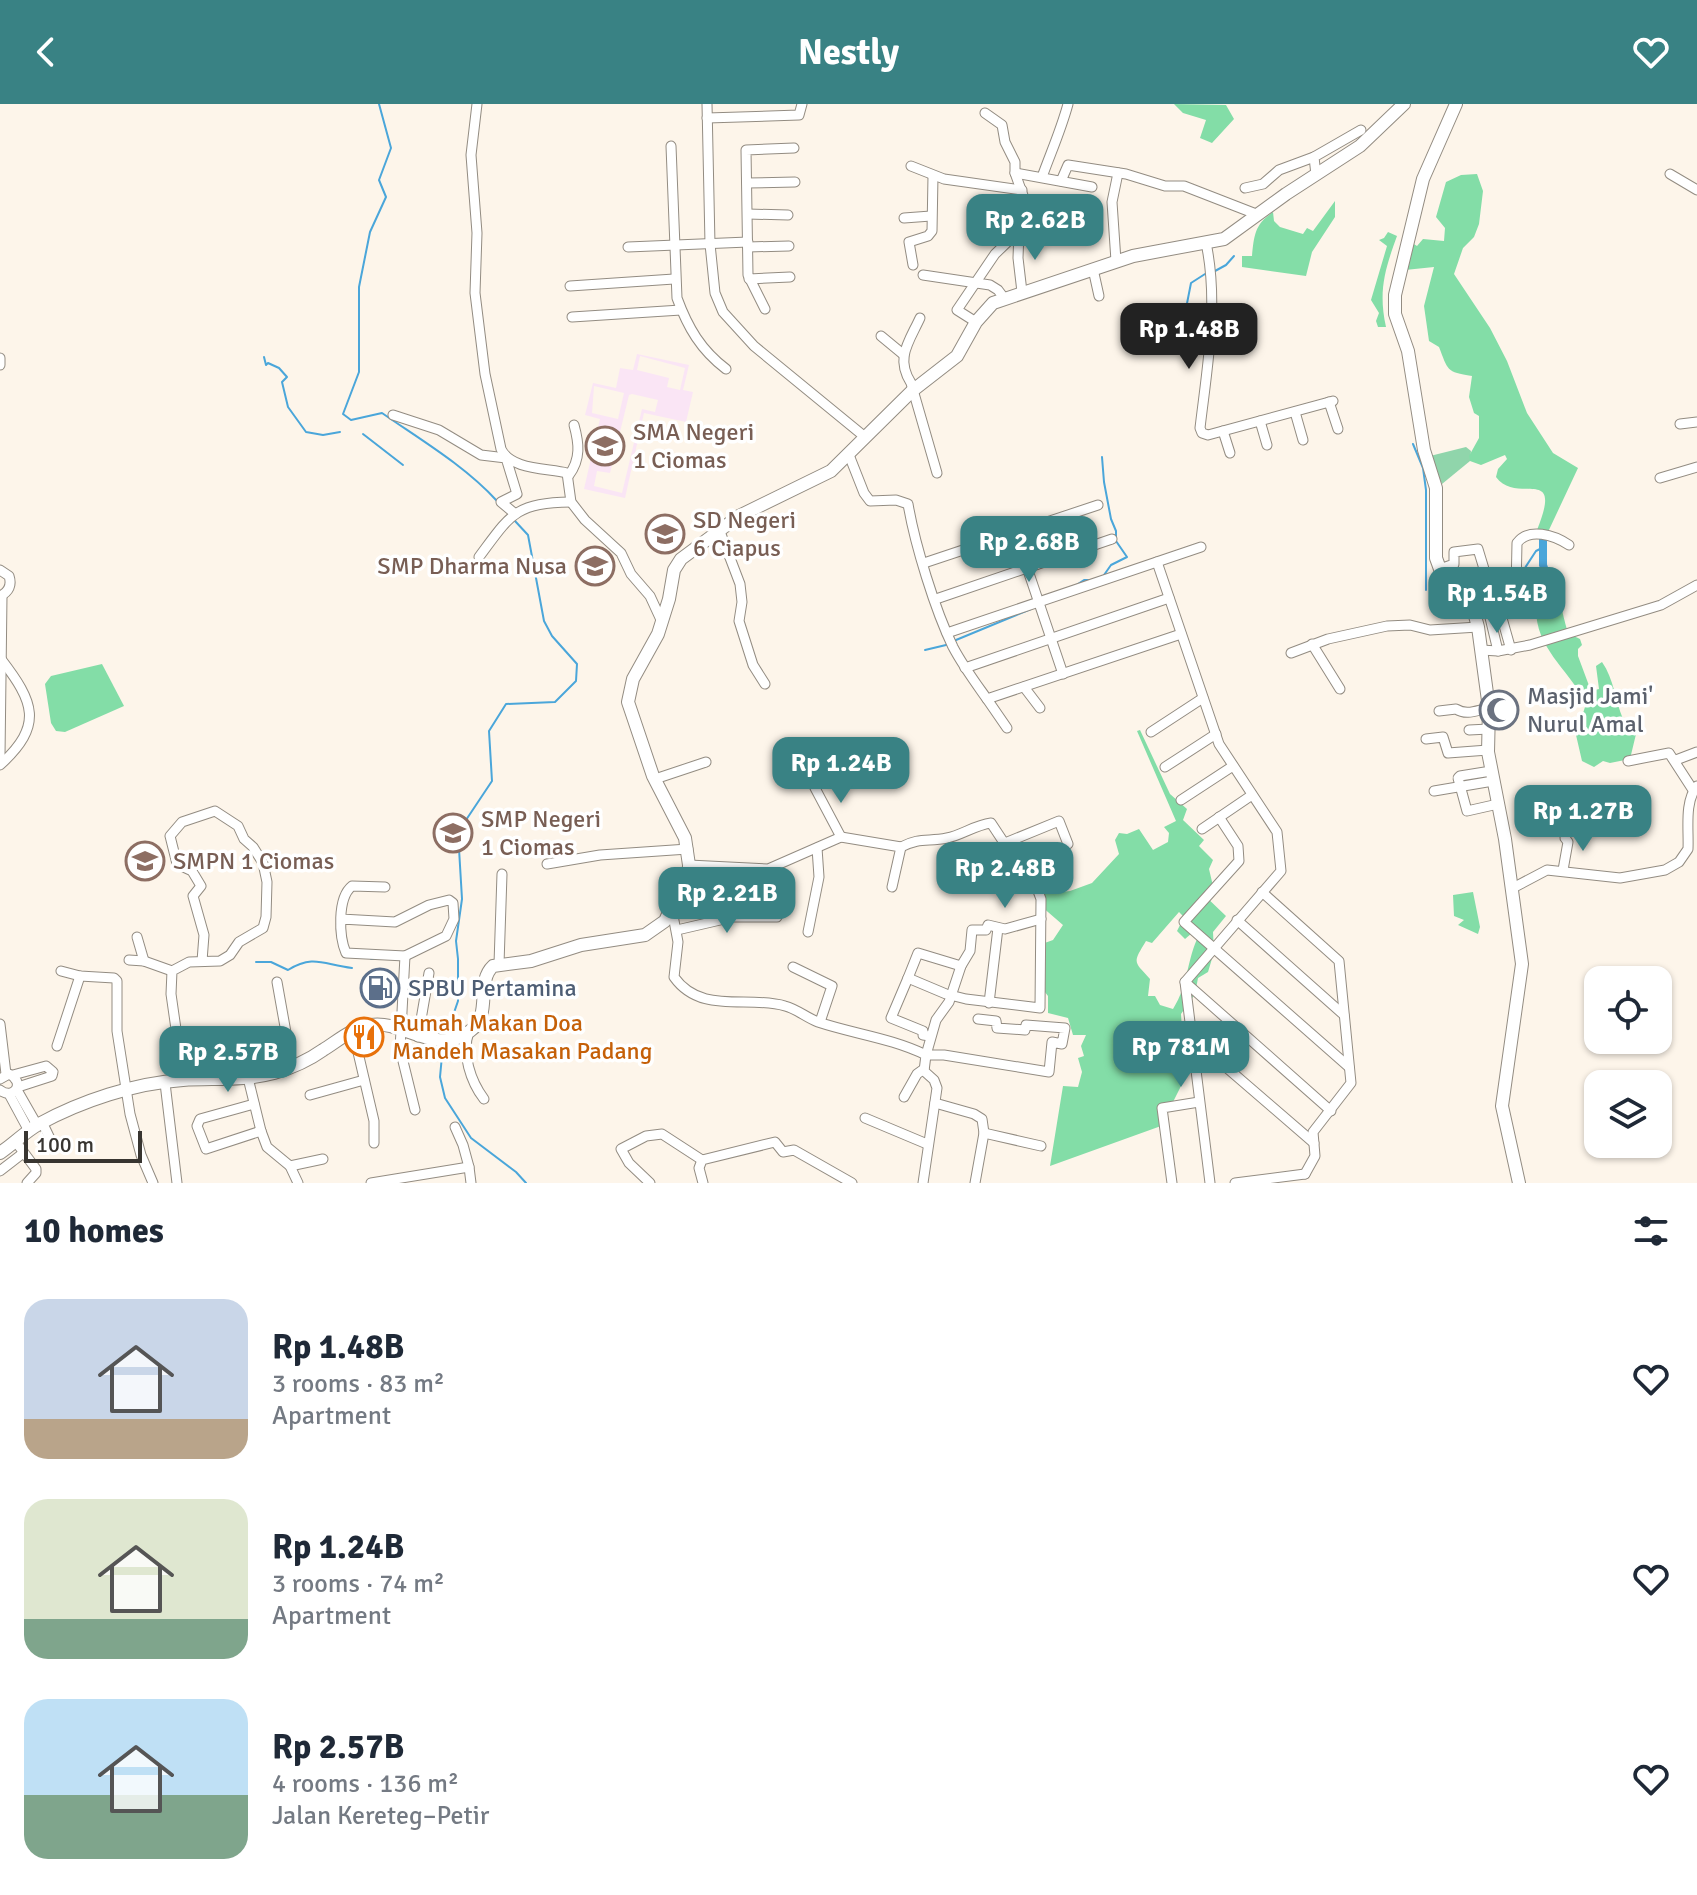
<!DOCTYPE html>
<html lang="en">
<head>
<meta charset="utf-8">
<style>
  :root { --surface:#fff; --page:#f6f6f7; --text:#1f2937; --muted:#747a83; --accent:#398284 }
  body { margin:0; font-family:Signika,sans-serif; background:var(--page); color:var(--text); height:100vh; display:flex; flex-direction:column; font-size:30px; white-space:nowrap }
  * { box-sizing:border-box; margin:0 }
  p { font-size:26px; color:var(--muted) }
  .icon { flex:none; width:44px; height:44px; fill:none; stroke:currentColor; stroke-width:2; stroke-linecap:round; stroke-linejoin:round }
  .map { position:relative; height:1079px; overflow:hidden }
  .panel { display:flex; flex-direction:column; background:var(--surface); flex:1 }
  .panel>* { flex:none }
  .controls { position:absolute; left:1584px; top:862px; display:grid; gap:16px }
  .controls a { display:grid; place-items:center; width:88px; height:88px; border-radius:16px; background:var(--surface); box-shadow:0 2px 6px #0004; font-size:40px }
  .scale { position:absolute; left:24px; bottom:20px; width:118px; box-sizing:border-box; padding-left:8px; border:4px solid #383531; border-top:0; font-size:22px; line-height:28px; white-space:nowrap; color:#383531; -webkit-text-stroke:6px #fff; paint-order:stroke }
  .price { position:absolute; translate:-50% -68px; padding:0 18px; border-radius:16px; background:var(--accent); color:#fff; font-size:26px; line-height:52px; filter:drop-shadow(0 2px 4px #0008) }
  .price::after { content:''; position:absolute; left:50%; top:48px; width:24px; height:18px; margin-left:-12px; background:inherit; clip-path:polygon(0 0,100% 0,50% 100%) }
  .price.active { background:#222; color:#fff }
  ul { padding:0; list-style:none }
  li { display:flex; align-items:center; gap:24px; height:200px; padding:0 24px }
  li span { display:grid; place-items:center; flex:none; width:224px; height:160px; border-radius:24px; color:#555 }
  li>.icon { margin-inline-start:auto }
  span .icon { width:96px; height:96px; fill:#fffc; stroke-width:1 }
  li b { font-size:34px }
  h2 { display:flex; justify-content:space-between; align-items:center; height:96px; padding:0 24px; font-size:34px }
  header { display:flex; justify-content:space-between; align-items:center; height:104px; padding:0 24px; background:var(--accent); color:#fff; font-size:36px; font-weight:700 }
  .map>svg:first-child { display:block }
  .education { fill:#fae5f5; fill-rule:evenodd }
  .green { fill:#90d5ab }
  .forest { fill:#83dda7; fill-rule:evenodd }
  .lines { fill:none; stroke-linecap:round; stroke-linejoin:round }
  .stream { stroke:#4aa6da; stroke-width:2 }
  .canal { stroke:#4aa6da; stroke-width:8 }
  .minor-casing { stroke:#938c82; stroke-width:11 }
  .tertiary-casing { stroke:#938c82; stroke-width:14 }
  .minor { stroke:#fff; stroke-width:9 }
  .tertiary { stroke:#fff; stroke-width:12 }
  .labels { text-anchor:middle; stroke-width:7; stroke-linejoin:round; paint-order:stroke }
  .education-label { font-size:24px; fill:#785e54; stroke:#fff; text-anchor:start }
  .worship-label { font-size:24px; fill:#5b616d; stroke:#fff; text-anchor:start }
  .service-label { font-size:24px; fill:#4e5e75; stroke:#fff; text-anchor:start }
  .food-label { font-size:24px; fill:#c56008; stroke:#fff; text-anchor:start }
</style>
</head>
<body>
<header><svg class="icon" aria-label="back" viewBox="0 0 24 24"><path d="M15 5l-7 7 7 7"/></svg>Nestly<svg class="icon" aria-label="heart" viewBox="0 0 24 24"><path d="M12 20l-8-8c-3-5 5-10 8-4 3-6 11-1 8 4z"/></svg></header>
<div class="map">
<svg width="1697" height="1079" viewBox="0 0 1697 1079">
  <rect width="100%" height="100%" fill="#fdf5ea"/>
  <path class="education" d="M637,250L689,261L683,286L693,288L686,318L644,309L625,394L584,385L600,315L585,311L593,279L616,284L620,264L633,266ZM640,252L685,264L680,286L667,283L669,274L637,266ZM594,282L624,289L618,315L592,309ZM632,290L658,296L655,308L642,305L622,389L594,382L597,367L610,369L629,291Z"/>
  <polygon class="green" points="1466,343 1471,347 1470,357 1442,380 1430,352"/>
  <g class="forest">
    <polygon points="1174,0 1226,1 1234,15 1212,39 1200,34 1206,16 1183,9"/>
    <path d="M1477,70L1483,87L1479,120L1474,133L1463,144L1454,170L1490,224L1507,257L1527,309L1553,349L1578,364L1548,428L1537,426C1564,359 1517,402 1496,373L1498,365L1507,355L1505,351L1481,361L1470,357L1469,352L1479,334V312L1474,309L1469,293L1472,272C1446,268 1448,266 1439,243L1429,237L1424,202L1434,163L1405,166L1409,137L1417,142L1423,135L1444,137L1445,124L1436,113L1446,78L1461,71Z"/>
    <path d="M1335,97V113L1312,148L1306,172L1242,163V152H1252C1254,131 1255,120 1273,108L1274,117L1280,123L1303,130L1307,124L1313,127Z"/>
    <path d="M1388,128L1397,132C1385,165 1378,187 1386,223H1378L1376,217L1379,209L1371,196L1387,142L1379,136L1384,134Z"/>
    <path d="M1556,498H1560C1562,504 1566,526 1569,529C1572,532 1577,533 1580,535L1582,541L1578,545V552L1591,587L1599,585L1596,562L1602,558C1614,575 1615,596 1623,615L1632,617L1637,626L1630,655L1610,659L1603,657L1594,663L1582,657L1576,631L1585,603L1584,596C1567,564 1536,544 1536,505L1541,503L1547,504Z"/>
    <polygon points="102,560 124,602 65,628 56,627 51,619 45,580 51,572"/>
    <path d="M1140,626L1170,690L1187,705L1183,716L1204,736L1199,742L1213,756L1209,765L1213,782L1203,790L1226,812L1213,828L1214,848L1208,868L1198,874L1195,890L1181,910L1183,942L1190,964L1161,1022L1050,1062L1063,982L1078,983L1082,968L1078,954L1084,952L1081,942L1086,931H1073L1068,914L1048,909V892C1037,879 1033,857 1039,841L1053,836L1063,821L1041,802L1037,791L1070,787L1092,779L1119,750L1115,736L1119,729L1127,730L1139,725L1153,746L1168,738L1169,729L1164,723L1176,717L1137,627ZM1179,808L1184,813L1177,827L1185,835L1192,829L1199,831C1186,857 1189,880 1173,905L1160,901L1155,892H1148L1150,875C1134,857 1132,860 1146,837L1152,839Z"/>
    <polygon points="1473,788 1480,823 1478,830 1458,821 1464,816 1454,812 1453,791"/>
  </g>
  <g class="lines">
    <g class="stream">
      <path d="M379,0L391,44L379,76L386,93L370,128L359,183V268L343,310L351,316L382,309C421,336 465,362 497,397"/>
      <polyline points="1215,167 1226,161 1234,152"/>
      <polyline points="1180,235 1191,179 1205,170"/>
      <polyline points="264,253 266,261 268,259 279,264 287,273 282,278 288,303 306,328 323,331 340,328"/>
      <polyline points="363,330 403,361"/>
      <polyline points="1413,340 1423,364 1426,386 1426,486"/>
      <polyline points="1102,353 1104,378 1111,415 1116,427 1116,437 1127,453 1111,461 1104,471"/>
      <polyline points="1075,482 1084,476 1090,476"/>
      <polyline points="1520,483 1521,470 1536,447 1542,444"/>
      <polyline points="956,536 1031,505"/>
      <polyline points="925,546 946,541"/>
      <polyline points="836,643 869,637"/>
      <polyline points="371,855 396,855"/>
      <path d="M256,858H271L288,866C314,850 324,861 352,864"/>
      <polyline points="446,932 458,897 458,855 456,837 462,795 458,728 492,677 489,627 506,600 555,598 576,577 577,560 552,532 544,517 528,431 515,417"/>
      <polyline points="443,941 440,973 445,994 471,1034 516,1068 526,1079"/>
    </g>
    <polyline class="canal" points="1543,435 1543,461 1555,495"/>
    <g class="minor-casing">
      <g id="minor">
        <path d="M477,0L471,51L477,129L475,189L485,270L501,345C511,366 547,364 567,369L571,398L585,416L621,449L631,470L650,492L662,518"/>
        <polyline points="707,0 710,140 715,189 723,208 754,242 865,333"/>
        <polyline points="707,14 799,11 802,0"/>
        <path d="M671,42L677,194C688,224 701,246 726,265"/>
        <polyline points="911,62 944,75 1022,86"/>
        <polyline points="1015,69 1092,83"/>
        <polyline points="1670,70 1697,86"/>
        <polyline points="1316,71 1314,53 1361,26"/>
        <path d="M1042,73C1051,48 1061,26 1068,0"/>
        <polyline points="1061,77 1068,61 1126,70 1165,82 1184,82 1256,110"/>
        <polyline points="747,79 795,78"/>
        <polyline points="1245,84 1263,80 1279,66 1314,53"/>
        <polyline points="748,110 788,111"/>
        <polyline points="904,114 931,112"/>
        <polyline points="1019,128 1018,154 1022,188"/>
        <path d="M1206,139C1219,199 1207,264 1200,324L1202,329L1208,331L1333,297"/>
        <polyline points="628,143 748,138"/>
        <polyline points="748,143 789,142"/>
        <polyline points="1116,157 1112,98 1118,69"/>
        <polyline points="913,161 909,138 928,132 932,127 933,72"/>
        <polyline points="1093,165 1099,192"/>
        <polyline points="923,171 990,181 998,186 1004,194"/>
        <polyline points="749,175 790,173"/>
        <polyline points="570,182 674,175"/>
        <polyline points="765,205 748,171 746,46 794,44"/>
        <polyline points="572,213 681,206"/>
        <path d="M920,214C909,238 895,254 911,279L937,369"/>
        <polyline points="976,218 957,206 995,150 1023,123 1029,108 1015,69 1015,58 1005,38 1002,21 985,9"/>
        <polyline points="881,232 904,251"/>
        <polyline points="0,254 0,261"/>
        <polyline points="1329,298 1338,325"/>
        <polyline points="1295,308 1303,336"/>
        <polyline points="393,311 439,326 481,351 506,354 517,390 501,398 514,409"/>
        <polyline points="1260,317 1267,341"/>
        <polyline points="1680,320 1697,318"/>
        <polyline points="1223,327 1230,349"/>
        <path d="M849,351L864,389L870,397L896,396L908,400C915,441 935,506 953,543C963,562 975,578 987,595L1181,530"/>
        <path d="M569,371C581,355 579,339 574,321"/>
        <polyline points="1660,374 1697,363"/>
        <polyline points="719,425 740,480 742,498 739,517 753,561 765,580"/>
        <polyline points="1015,428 1063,570"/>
        <path d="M479,453C511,410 515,399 571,398"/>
        <polyline points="1157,458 1219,640 1277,728 1281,767 1185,878 1210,1079"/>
        <polyline points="924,459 1098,401"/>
        <path d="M1440,465L1454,460V448L1478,445L1491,488C1499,496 1510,495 1516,486L1517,439C1529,423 1554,431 1569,441"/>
        <path d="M0,466L9,472C12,481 9,488 0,492"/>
        <polyline points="936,495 1112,435"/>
        <polyline points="1486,497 1498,547"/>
        <polyline points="1472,501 1496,493 1511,546"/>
        <polyline points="947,529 1201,443"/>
        <polyline points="1312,540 1340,585"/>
        <polyline points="1481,546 1498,547 1530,541 1661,501 1697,481"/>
        <polyline points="1291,549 1328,535 1387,522 1410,521 1430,526 1478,523"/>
        <polyline points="965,564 1169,494"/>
        <polyline points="1024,583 1040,604"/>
        <polyline points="987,595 1007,624"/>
        <path d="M1439,607L1456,605C1467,612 1477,606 1489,604"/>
        <polyline points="1469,626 1489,625"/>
        <polyline points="1151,628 1203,594"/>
        <polyline points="1426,635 1443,633 1448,649 1488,646"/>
        <polyline points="0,652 2,492"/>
        <polyline points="1676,656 1697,648"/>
        <polyline points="1628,657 1669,649 1693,686"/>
        <path d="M0,661C44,621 34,598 1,555"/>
        <polyline points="1165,663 1216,630"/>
        <polyline points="1491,667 1460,672 1458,674 1467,707 1498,700"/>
        <polyline points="655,675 706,658"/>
        <polyline points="815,684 841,733"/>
        <polyline points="1434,687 1493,677"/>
        <polyline points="1181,696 1233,662"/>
        <polyline points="1219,713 1238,742 1239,757 1184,818 1349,963"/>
        <polyline points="1202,725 1252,691"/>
        <polyline points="1005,739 1059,717 1068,740"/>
        <path d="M901,743C920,733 928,738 947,734C962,731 975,721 991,719L1020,763H1029L1041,795L1040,904L966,895L946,890L908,874L918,849L961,862"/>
        <polyline points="547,760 600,751 688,745"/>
        <polyline points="689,761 768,765 841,733 901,743 892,783"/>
        <polyline points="1563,766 1568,738 1565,734 1566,725"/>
        <path d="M1511,785L1547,766L1620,774L1665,766L1679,758L1688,745C1689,726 1684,698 1697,682"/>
        <polyline points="1262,788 1339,857 1351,979 1313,1028 1315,1052 1305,1070"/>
        <path d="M672,806L678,838L674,873C701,911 747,891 785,902C797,905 807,914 818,918C854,930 891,934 926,951L924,967L934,976L937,984L923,1079"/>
        <path d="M341,815L395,818L429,801L449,796L453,799L454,815L446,832L405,852L346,849C339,833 337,794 352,782L385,783"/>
        <polyline points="1237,816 1344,911"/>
        <polyline points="677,826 733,813 777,813"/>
        <polyline points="808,828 819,773 817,744"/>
        <polyline points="137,833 144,857"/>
        <polyline points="405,852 400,945 415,1006"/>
        <polyline points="129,856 144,857 172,867"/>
        <polyline points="499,860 502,770"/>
        <polyline points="793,863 832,882 820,918"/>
        <polyline points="61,867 80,872 114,874 117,877 117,927 130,1010 141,1051 153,1079"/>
        <polyline points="908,874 891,914 923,927 923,931 930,932"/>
        <polyline points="277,878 292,962"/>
        <polyline points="1185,878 1331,1007"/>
        <polyline points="989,899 998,824"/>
        <polyline points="978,915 996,917 997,924 1025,926 1026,921 1065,924 1062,940 1052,938 1049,968 944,951 926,951 936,916 949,898 961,862 970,847 972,826 986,826 988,821 1005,825 1041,815"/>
        <polyline points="0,920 6,970"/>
        <polyline points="353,927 374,1017 374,1039"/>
        <path d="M469,928C461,949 471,978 484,995"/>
        <polyline points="1190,932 1314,1039"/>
        <polyline points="418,933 429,869"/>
        <polyline points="57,942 80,872"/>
        <polyline points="13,971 46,962 53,968 52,972 18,983"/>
        <polyline points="248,974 261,1027 267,1043 290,1062 298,1079"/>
        <path d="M0,975L9,970C26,978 14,997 0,986"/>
        <polyline points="180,976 176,925 171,890 172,867 189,858 220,857 230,851 239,838 263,824 266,813 267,778 263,759 253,743 244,735 238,722 215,707 182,718 170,732 177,760 192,767 201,782 193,792 204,831 202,857"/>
        <polyline points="165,979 177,1079"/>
        <polyline points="17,986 37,1021"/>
        <polyline points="9,990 29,1027"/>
        <polyline points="310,991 364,976"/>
        <polyline points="904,993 917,970 924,965"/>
        <polyline points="935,999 974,1010 982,1015 984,1029 975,1079"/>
        <polyline points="254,1000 200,1015 197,1022 206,1045 261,1027"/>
        <polyline points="865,1014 927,1040"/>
        <polyline points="42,1018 54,1043"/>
        <polyline points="455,1023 463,1041 469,1063"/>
        <polyline points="984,1029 1041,1042"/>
        <polyline points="16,1038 36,1065 36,1069 27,1079"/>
        <polyline points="290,1062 323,1055"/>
        <polyline points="0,1067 22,1050"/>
        <polyline points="371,1079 469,1063 471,1079"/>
        <polyline points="650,1079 629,1059 621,1045 646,1032 662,1030 702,1056"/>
        <polyline points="703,1079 699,1064 702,1056 775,1038 783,1048 794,1046 852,1079"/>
        <polyline points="1172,1079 1162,1004 1199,998"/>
        <polyline points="1235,1079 1305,1070"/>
      </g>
    </g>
    <g class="tertiary-casing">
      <g id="tertiary">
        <polyline points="1456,0 1423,75 1395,191 1395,210 1408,247 1424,346 1436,384 1436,454 1440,465 1472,501 1478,523 1489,604 1488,648 1505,735 1522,860 1502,1002 1519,1079"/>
        <path d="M0,1049C13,1040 25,1028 39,1020C81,997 135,979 183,976C214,974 244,977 274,969C291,964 309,956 323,946C339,936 352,924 371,921C404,916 436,953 470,927C493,911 475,879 493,862L531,857L581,841L645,831L665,817L676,793L688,784L689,761L685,734L653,672L628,598L633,575L658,530L669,495L674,466L681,455L739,412L831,367L912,287L957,252L976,218L993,199L1133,152L1224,135L1286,90L1360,42L1404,0"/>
      </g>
    </g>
    <use href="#minor" class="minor"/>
    <use href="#tertiary" class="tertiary"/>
  </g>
  <defs>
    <g id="school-ring" transform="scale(2)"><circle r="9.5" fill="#fff" stroke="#8d6e63" stroke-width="1.5"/><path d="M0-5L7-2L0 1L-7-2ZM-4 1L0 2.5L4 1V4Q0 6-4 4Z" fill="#8d6e63"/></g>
    <g id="mosque-ring" transform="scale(2)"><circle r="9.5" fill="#fff" stroke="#6b7280" stroke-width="1.5"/><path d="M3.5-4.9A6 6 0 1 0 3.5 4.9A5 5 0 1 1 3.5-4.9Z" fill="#6b7280"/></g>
    <g id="fuel-ring" transform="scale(2)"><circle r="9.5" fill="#fff" stroke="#5c6f8a" stroke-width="1.5"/><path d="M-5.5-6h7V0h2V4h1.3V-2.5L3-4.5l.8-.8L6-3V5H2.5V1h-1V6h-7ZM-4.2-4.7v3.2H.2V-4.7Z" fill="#5c6f8a"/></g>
    <g id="restaurant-ring" transform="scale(2)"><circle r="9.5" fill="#fff" stroke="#e8710a" stroke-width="1.5"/><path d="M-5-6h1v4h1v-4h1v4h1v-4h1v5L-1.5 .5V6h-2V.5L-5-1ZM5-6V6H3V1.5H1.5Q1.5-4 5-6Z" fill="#e8710a"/></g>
  </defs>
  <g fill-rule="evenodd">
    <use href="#school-ring" x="605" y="342"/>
    <use href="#school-ring" x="665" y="430"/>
    <use href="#school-ring" x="595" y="462"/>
    <use href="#mosque-ring" x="1499" y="606"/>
    <use href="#school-ring" x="453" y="729"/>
    <use href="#school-ring" x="145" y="757"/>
    <use href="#fuel-ring" x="380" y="884"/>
    <use href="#restaurant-ring" x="364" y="933"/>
  </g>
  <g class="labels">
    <g class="education-label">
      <text x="633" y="336">SMA Negeri<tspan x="633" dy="28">1 Ciomas</tspan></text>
      <text x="693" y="424">SD Negeri<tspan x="693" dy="28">6 Ciapus</tspan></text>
      <text x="567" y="470" text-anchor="end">SMP Dharma Nusa</text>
      <text x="481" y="723">SMP Negeri<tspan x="481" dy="28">1 Ciomas</tspan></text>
      <text x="173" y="765">SMPN 1 Ciomas</text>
    </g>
    <g class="worship-label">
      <text x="1527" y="600">Masjid Jami'<tspan x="1527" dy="28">Nurul Amal</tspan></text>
    </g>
    <g class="service-label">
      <text x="408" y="892">SPBU Pertamina</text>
    </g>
    <g class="food-label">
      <text x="392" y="927">Rumah Makan Doa<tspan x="392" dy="28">Mandeh Masakan Padang</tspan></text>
    </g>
  </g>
</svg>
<div class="controls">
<a><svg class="icon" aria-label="locate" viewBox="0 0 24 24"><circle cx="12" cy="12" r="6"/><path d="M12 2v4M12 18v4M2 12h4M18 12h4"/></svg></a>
<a><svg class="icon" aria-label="layers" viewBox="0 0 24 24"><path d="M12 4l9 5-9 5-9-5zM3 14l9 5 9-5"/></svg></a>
</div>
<div class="scale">100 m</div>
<b class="price" style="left:1035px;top:158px">Rp 2.62B</b>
<b class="price active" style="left:1189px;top:267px">Rp 1.48B</b>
<b class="price" style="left:1029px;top:480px">Rp 2.68B</b>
<b class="price" style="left:1497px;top:531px">Rp 1.54B</b>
<b class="price" style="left:841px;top:701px">Rp 1.24B</b>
<b class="price" style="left:1583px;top:749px">Rp 1.27B</b>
<b class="price" style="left:1005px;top:806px">Rp 2.48B</b>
<b class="price" style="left:727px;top:831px">Rp 2.21B</b>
<b class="price" style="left:1181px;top:985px">Rp 781M</b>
<b class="price" style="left:228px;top:990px">Rp 2.57B</b>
</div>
<section class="panel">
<h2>10 homes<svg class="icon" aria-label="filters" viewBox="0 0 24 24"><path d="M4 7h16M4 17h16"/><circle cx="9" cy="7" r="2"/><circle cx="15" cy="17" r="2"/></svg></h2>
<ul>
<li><span style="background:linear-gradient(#c9d6e8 75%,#b9a48a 0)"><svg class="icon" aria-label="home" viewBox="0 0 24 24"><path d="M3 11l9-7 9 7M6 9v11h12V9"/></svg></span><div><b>Rp 1.48B</b><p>3 rooms · 83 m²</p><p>Apartment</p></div><svg class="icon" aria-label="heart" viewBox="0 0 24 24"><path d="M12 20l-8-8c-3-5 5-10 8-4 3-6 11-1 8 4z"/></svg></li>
<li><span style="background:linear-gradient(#dfe7d0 75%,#7fa58c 0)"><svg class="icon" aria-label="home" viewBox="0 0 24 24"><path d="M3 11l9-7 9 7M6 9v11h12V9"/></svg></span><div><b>Rp 1.24B</b><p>3 rooms · 74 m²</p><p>Apartment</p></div><svg class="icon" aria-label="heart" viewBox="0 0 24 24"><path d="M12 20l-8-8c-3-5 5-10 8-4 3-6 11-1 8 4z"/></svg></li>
<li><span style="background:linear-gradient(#bfe0f5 60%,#7fa58c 0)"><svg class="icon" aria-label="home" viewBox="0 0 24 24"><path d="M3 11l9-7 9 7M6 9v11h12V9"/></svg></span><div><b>Rp 2.57B</b><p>4 rooms · 136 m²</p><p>Jalan Kereteg–Petir</p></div><svg class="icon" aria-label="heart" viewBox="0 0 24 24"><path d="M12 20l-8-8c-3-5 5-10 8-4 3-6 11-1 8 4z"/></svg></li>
</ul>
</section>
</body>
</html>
